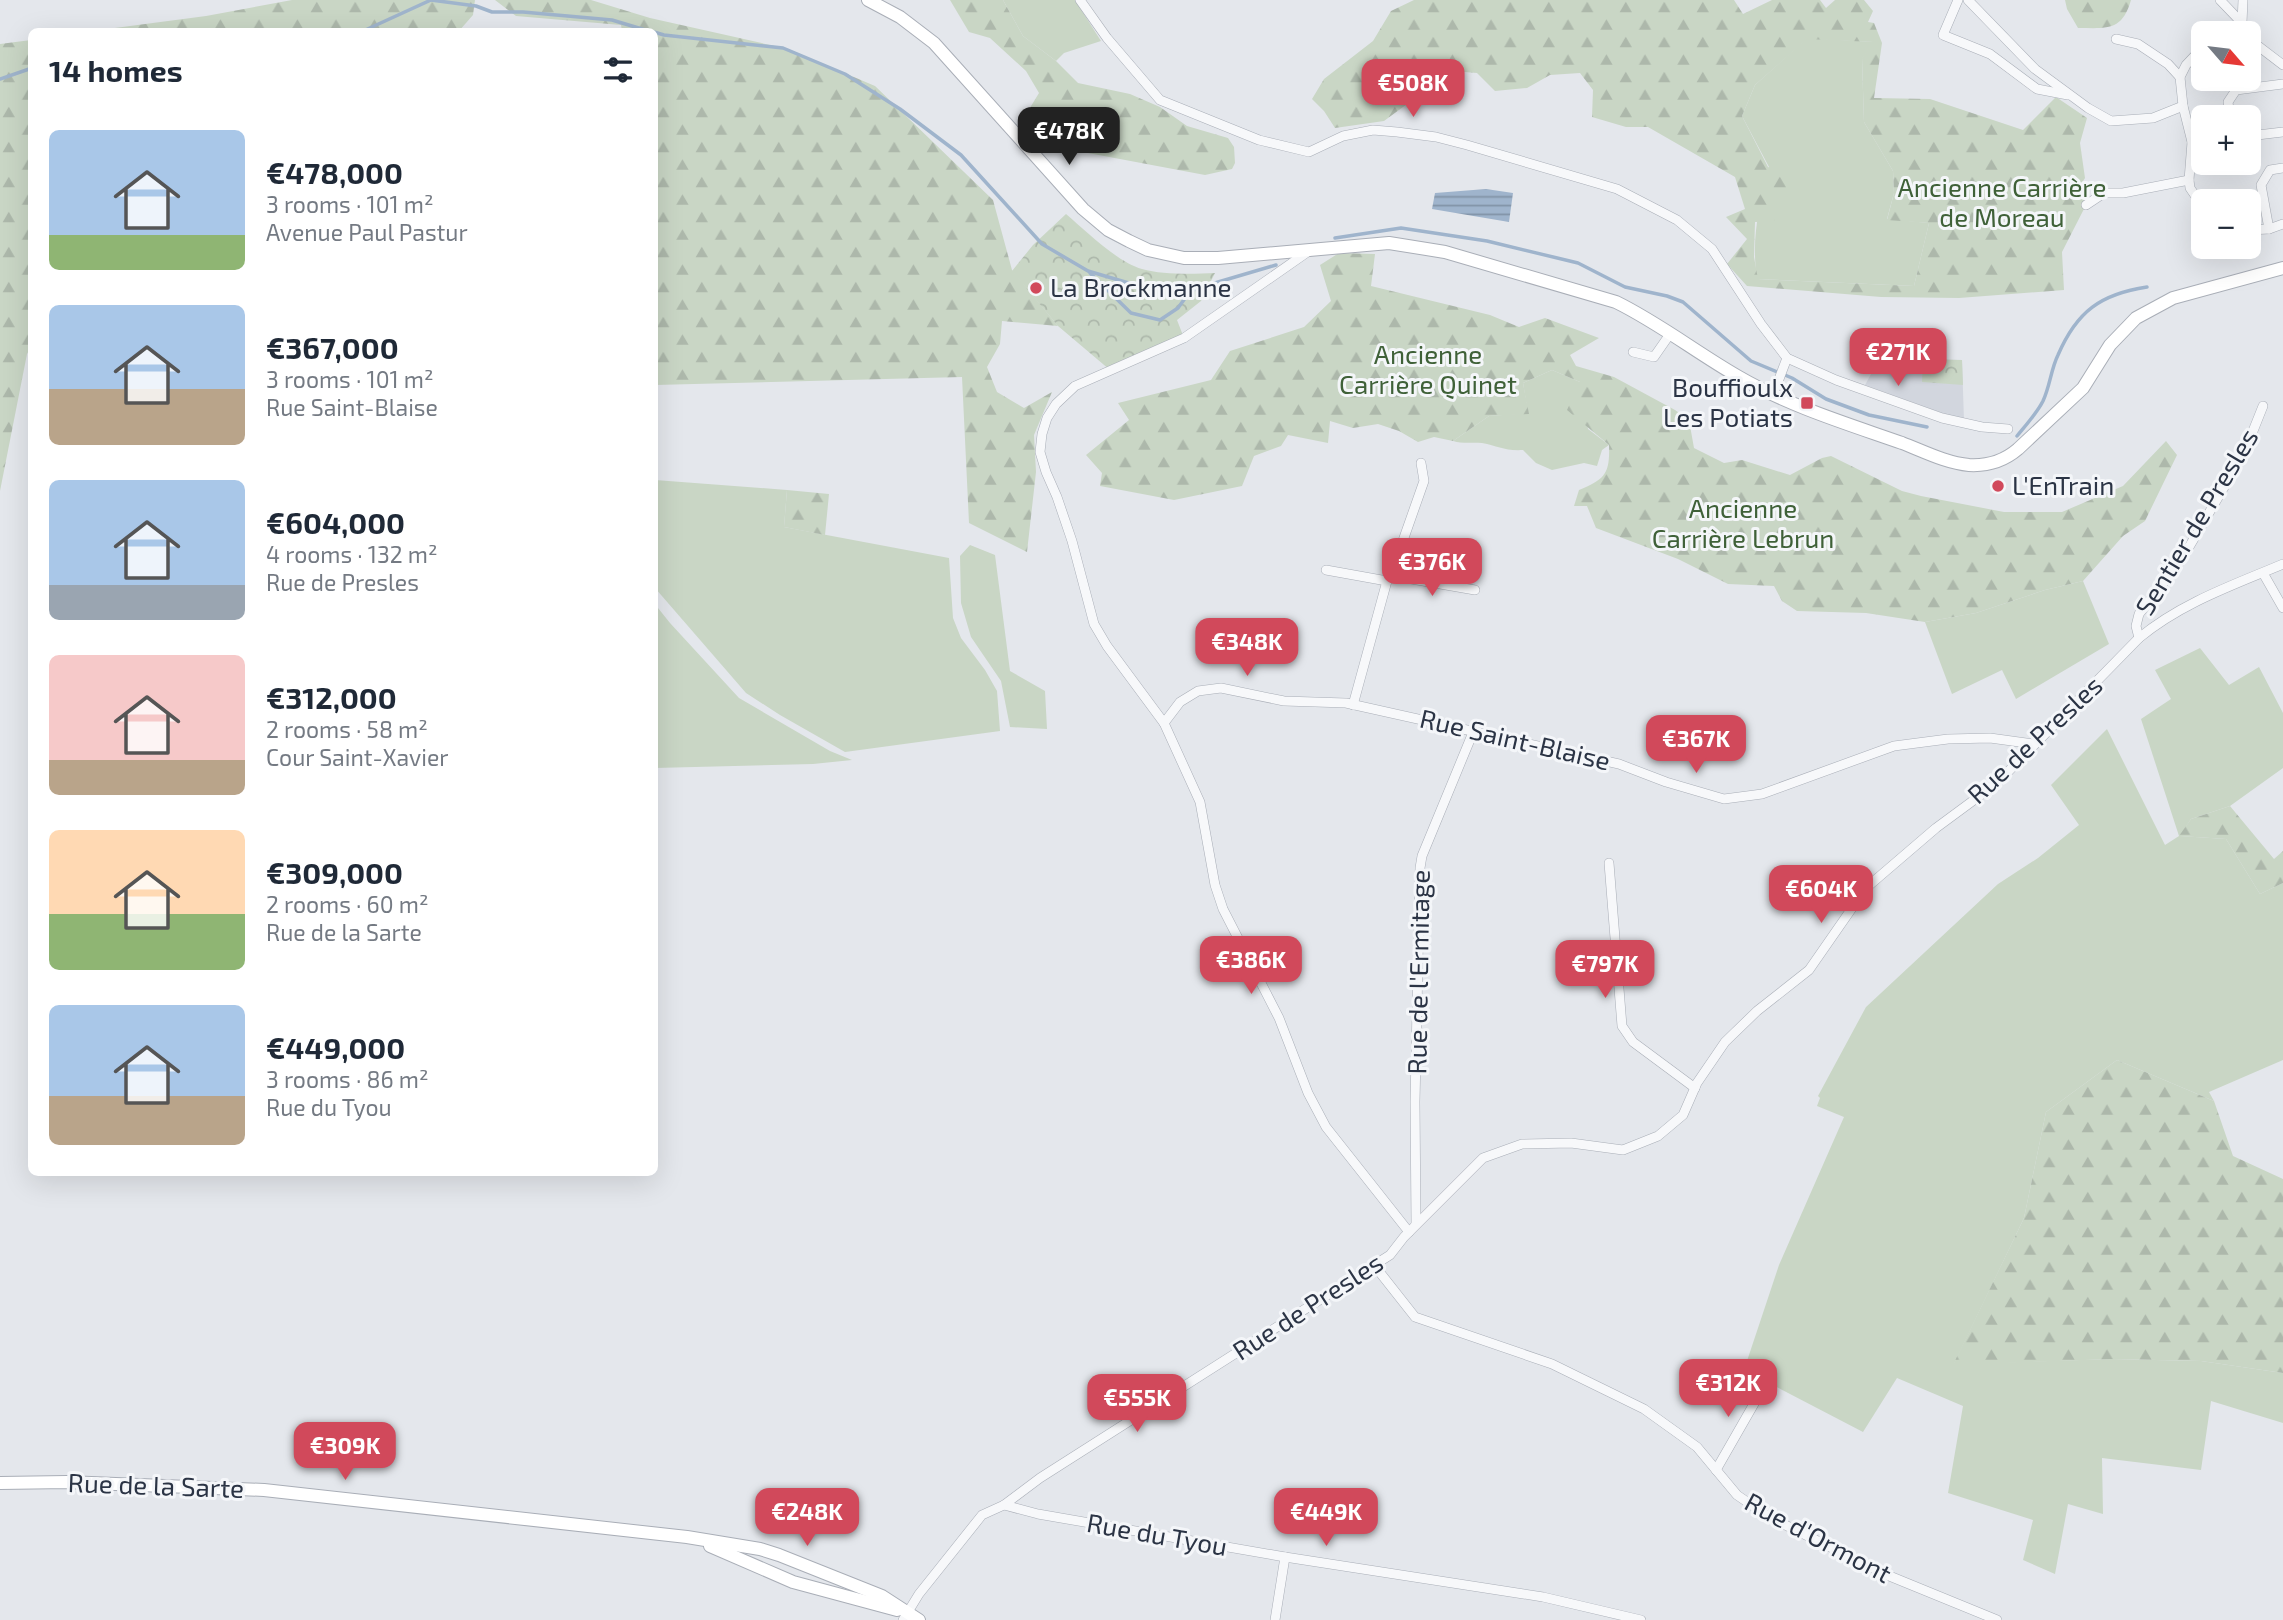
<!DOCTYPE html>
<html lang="en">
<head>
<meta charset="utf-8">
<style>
  :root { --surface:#fff; --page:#f6f6f7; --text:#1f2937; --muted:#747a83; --accent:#d1495b }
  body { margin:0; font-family:"Exo 2",sans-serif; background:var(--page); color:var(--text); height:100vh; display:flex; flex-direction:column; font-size:26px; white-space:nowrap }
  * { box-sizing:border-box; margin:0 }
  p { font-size:23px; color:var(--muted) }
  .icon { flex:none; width:38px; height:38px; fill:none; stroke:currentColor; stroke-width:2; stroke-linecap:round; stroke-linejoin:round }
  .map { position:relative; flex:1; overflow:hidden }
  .side { position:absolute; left:28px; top:28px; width:630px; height:1148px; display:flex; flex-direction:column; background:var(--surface); border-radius:10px; box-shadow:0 7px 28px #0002 }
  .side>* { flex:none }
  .needle { width:46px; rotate:118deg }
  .controls { position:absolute; left:2191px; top:21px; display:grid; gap:14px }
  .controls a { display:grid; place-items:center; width:70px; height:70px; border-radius:10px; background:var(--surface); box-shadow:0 7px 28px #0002; font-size:35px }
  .price { position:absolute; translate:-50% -60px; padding:0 16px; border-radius:14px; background:var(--accent); color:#fff; font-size:23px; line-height:46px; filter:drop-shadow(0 2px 4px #0008) }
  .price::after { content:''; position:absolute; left:50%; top:42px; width:21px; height:16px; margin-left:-10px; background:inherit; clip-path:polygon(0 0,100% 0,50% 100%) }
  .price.active { background:#222; color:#fff }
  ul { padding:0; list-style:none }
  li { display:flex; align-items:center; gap:21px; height:175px; padding:0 21px }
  li span { display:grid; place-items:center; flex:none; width:196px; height:140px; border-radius:10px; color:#555 }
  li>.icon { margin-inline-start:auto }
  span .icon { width:84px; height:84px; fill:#fffc; stroke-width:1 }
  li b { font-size:30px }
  h2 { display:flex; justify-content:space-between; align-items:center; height:84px; padding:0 21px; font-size:30px }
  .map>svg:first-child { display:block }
  .built { fill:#d2d6de }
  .grass { fill:#c9d6c5 }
  .forest { fill:url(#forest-firs); fill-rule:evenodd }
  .park { fill:url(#park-crowns) }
  .water { fill:url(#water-rules) }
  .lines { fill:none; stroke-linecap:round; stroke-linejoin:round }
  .stream { stroke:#9fb4cc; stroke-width:3.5 }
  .street-casing { stroke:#a9aeb7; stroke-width:10 }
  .secondary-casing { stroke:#a9aeb7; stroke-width:14 }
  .street { stroke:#f7f8fa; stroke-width:9 }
  .secondary { stroke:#fff; stroke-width:12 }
  .poi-dot { fill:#d1495b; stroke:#f4f6f9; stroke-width:2.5 }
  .labels { text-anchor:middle; stroke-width:6; stroke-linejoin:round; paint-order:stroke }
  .park-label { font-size:26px; fill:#3f6138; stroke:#f4f6f9 }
  .poi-label { font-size:26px; fill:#2b3445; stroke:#f4f6f9; text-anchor:start }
  .street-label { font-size:26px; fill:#2b3445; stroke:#f4f6f9 }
</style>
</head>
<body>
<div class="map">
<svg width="2283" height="1620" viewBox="0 0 2283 1620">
  <defs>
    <pattern id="forest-firs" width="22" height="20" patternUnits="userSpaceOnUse" patternTransform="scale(1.75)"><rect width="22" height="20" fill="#c9d6c5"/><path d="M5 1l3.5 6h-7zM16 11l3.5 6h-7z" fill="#adb8ab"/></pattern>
    <pattern id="park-crowns" width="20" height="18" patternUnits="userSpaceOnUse" patternTransform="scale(1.75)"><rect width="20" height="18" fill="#c9d6c5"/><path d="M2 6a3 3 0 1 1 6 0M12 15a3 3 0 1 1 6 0" fill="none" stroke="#adb8ab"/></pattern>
    <pattern id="water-rules" width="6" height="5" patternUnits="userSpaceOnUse" patternTransform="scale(1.75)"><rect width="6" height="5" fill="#9fb4cc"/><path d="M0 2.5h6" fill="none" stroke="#8293a7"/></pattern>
  </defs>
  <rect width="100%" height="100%" fill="#e4e7ec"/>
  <polygon class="built" points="1886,355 1908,359 1962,360 1964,421 1865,385 1880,358 1884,359"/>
  <g class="grass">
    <polygon points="1003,0 1075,0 1101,41 1064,53 1056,61 1023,36"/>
    <path d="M1807,38L1874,42L1862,59L1864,122L1893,171L1894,193L1887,219L1929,223L1914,286L1757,279C1751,237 1759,208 1769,167L1742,116L1755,85Z"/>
    <path d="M1552,370L1580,382L1588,429L1609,445L1602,450L1597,466L1584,463L1552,470L1536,463L1523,450C1504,451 1498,446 1482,443C1472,442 1463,444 1453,441L1489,416L1528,413L1523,383Z"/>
    <polygon points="655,480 787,490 784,527 949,558 953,618 961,638 985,670 997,691 1000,731 845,752 780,715 746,693 655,588"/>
    <polygon points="970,545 995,555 1010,671 1045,691 1047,729 1010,727 1001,681 971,637 961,603 960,556"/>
    <polygon points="2083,581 2109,644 2016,699 2002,670 1952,694 1925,622 1976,613 2045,590"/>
    <polygon points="654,603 670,623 739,698 830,751 852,760 813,764 655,768"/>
    <polygon points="2200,648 2229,685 2259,667 2283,713 2283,768 2230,806 2191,819 2180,836 2226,839 2260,894 2283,883 2283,1060 2209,1092 2214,1101 2117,1060 2046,1112 2024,1218 1954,1364 2112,1359 2201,1361 2283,1373 2283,1423 2211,1401 2201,1470 2102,1458 2103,1514 2068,1504 2055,1574 2023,1560 2033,1520 1948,1493 1963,1406 1897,1378 1863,1432 1744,1370 1779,1265 1844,1117 1817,1106 1820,1098 1818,1096 1866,1007 1998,884 2038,858 2079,825 2051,785 2107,729 2165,845 2179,836 2141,719 2171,699 2155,670"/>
  </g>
  <g class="forest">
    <polygon points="292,0 475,0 473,15 459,31 92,31 206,16"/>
    <polygon points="495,0 591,0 650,18 788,49 875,86 993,200 1012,270 1058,326 1002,321 1000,344 987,367 997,392 1024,408 1052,392 1034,435 1036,472 1027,552 969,523 962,377 655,385 654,32 622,31 621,25 516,16"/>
    <polygon points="950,0 1003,0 1023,36 1056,61 1078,83 1130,94 1160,107 1187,126 1228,138 1234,147 1235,163 1232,169 1205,175 1056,147 1027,123 1028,111 1039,93 1026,71 990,38 969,32"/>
    <path d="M1414,0H1734L1743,14L1772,0H1820L1826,8L1835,0H1864L1873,11L1868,22L1874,23L1882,43L1874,98L1930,99L2023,130L2056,97L2087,118L2080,143L2085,178L2080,186L2086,205L2062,252L2064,290L1959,298L1881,297L1747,286L1727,264L1747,239L1726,217L1745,209L1735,177L1648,127H1626L1592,117L1593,90L1580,73L1550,75L1527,88L1495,91L1477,73L1452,71L1384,121L1335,128L1324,111L1312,99L1324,79L1373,41L1391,11ZM1807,39L1873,42L1862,58L1864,122L1893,171L1894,193L1887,220L1929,223L1914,286L1758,279L1754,257L1755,222L1774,221L1793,177L1768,167L1742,116L1755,85Z"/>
    <path d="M2065,0H2131C2122,32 2106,28 2078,28L2067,9Z"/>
    <polygon points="31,40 31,347 27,354 0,491 0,44"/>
    <path d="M1339,253L1375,254L1371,286L1490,315L1519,327L1545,318L1599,338L1570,355L1576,366L1614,377L1675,410L1689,420L1694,448L1724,463L1742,460L1790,475L1822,458L1831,456L1902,491L1921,496L2004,512H2062L2123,486L2166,441L2177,455L2145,521L2123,536L2083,581L2045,590L1976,613L1925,622L1866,613L1797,611L1782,601L1774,586L1728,584L1678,559L1596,528L1587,506H1574L1579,490C1605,479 1610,474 1609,445L1567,410L1580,382L1552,370L1523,383L1529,414L1489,416L1453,441L1434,437L1418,442L1399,431L1378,424L1353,428L1330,421L1328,443L1288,435L1281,446L1254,456L1242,486L1174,500L1100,486L1102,473L1086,455L1129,420L1118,403L1211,380L1230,351L1304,327L1331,301L1320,265Z"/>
    <polygon points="787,490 829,494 825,535 784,527"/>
    <polygon points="2230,806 2274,859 2283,851 2283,883 2260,894 2226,839 2179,836 2191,819"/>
    <polygon points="2117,1060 2214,1101 2233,1156 2283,1179 2283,1373 2201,1361 2112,1359 1953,1365 2024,1218 2046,1112"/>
  </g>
  <g class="park">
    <path d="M1066,214C1086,231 1117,262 1142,269C1163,275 1193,274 1215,273L1201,301L1177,320L1184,338L1110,370L1058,326L1012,271L1033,245Z"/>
    <polygon points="1923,359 1962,360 1963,385 1922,382"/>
  </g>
  <polygon class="water" points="1486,189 1513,193 1509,222 1432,209 1435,193"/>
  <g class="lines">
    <g class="stream">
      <polyline points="431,0 476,6 492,12 523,12 612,20 652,32"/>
      <polyline points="361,32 431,0"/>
      <polyline points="654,32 664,35 783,48 845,74 900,109 961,155 1042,244 1088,271 1132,284 1191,290 1276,265"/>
      <polyline points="0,79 32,68"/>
      <polyline points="1335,238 1401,228 1487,241 1578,263 1625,287 1667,296 1683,302 1751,361 1792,378 1826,399 1869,415 1927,427"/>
      <polyline points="1090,273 1131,313 1160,320 1178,308 1191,290"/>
      <path d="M2017,436C2026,425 2037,413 2043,401C2050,386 2051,369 2058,355C2077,311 2101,294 2147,287"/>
    </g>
    <g class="street-casing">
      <g id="street">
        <polyline points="1080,0 1107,38 1160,100 1259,140 1309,152 1343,136 1373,130 1397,132 1436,137 1467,145 1617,189 1677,220 1712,249 1761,324 1787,358 1836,380 1942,418 1982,427 2008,429"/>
        <polyline points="1958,0 1943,35 1990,54 2037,89 2068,95"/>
        <polyline points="1968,0 2035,69 2088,108 2111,121 2153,118 2183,106"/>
        <polyline points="2220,0 2242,23"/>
        <polyline points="2243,0 2242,23 2245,33"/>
        <polyline points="2226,33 2242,23"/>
        <polyline points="2116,39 2138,44 2168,64 2180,77"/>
        <polyline points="2249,39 2283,65"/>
        <polyline points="2203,47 2186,65 2180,77 2183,106 2192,142 2189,180 2190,188 2203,207"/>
        <polyline points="2230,117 2228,102 2236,90 2283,84"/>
        <polyline points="2249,136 2283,132"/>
        <polyline points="2192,142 2203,141"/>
        <polyline points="2086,205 2104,193 2123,193 2189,180"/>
        <polyline points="2269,229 2261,185 2270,170 2283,168"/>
        <polyline points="2249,230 2269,229 2283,224"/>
        <polyline points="1309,251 1184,338 1075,386 1056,404 1047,418 1042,434 1040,452 1046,472 1057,497 1072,541 1094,624 1107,646 1164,723 1200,802 1215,885 1223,909 1279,1018 1308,1093 1326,1127 1409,1232"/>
        <polyline points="1633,352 1654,357 1670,334"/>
        <polyline points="1773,395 1787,358"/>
        <polyline points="1326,570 1387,581"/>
        <polyline points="2263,573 2283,608"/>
        <polyline points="1394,576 1399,552 1424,481 1421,463"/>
        <polyline points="1394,576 1475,590"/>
        <polyline points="2139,638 2136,626 2139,614 2182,559 2230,477 2251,436 2263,406"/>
        <polyline points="1353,705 1387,581 1394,576"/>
        <polyline points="1164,723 1180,702 1198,691 1221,688 1284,701 1346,703 1619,764 1666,782 1724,799 1762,794 1894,746 1948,739 1990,738 2034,744"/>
        <polyline points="1609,863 1622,1026 1633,1042 1695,1088"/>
        <polyline points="1416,1224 1415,1102 1420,868 1422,856 1474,730"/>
        <polyline points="1374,1265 1415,1317 1552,1364 1644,1409 1697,1447 1737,1495 1769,1517 1887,1575 1997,1620"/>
        <polyline points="1716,1470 1759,1395 1721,1372"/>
        <polyline points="1004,1505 1038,1514 1285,1557 1543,1597 1641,1620"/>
        <path d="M903,1620L919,1594L982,1515L1004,1505L1040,1478L1390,1255L1404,1237L1483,1158L1522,1144L1571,1143L1623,1150L1658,1136L1683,1115L1697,1083L1725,1042L1757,1011L1809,970L1866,888L1936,828L1997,783L2139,638C2181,603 2233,585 2283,564"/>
        <polyline points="1275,1620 1285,1557"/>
      </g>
    </g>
    <g class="secondary-casing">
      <g id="secondary">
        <path d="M868,0L900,17L934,43L1083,209L1108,230L1129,241L1148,250L1184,258H1218L1389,243L1445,252L1616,302C1659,323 1697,353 1739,377C1789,406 1848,424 1902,443C1923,451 1946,463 1969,465C1987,466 2004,461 2018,449L2083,388L2110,345L2136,318L2173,298L2283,268"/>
        <polyline points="0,1483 67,1482 264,1490 687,1537 760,1549 779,1555 882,1596 919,1620"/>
        <polyline points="710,1546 793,1582 897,1610"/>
      </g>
    </g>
    <use href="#street" class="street"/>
    <use href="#secondary" class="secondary"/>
  </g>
  <g class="poi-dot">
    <circle cx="1036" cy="288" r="7"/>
    <rect x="1800" y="396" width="14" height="14" rx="3.5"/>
    <circle cx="1998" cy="486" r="7"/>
  </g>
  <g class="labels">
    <g class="park-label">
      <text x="2002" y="197">Ancienne Carrière<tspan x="2002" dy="30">de Moreau</tspan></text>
      <text x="1428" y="364">Ancienne<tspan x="1428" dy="30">Carrière Quinet</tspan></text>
      <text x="1743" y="518">Ancienne<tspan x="1743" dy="30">Carrière Lebrun</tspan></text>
    </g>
    <g class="poi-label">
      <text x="1050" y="297">La Brockmanne</text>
      <text x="1793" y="397" text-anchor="end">Bouffioulx<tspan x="1793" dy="30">Les Potiats</tspan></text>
      <text x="2012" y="495">L'EnTrain</text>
    </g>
    <g class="street-label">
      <text transform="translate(2197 522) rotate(-59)" y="9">Sentier de Presles</text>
      <text transform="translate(1515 740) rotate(13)" y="9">Rue Saint-Blaise</text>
      <text transform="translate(2035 740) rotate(-43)" y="9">Rue de Presles</text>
      <text transform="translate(1419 972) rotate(-89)" y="9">Rue de l'Ermitage</text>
      <text transform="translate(1308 1307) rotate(-33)" y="9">Rue de Presles</text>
      <text transform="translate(156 1486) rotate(2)" y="9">Rue de la Sarte</text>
      <text transform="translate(1157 1535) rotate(10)" y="9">Rue du Tyou</text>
      <text transform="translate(1818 1538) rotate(28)" y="9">Rue d'Ormont</text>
    </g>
  </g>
</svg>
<div class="controls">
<a><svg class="needle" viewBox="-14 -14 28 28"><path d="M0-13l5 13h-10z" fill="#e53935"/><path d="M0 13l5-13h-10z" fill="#747a83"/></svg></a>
<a>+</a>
<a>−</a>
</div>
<b class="price" style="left:1413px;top:119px">€508K</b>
<b class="price active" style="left:1069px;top:167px">€478K</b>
<b class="price" style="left:1898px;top:388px">€271K</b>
<b class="price" style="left:1432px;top:598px">€376K</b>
<b class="price" style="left:1247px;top:678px">€348K</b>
<b class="price" style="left:1696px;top:775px">€367K</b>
<b class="price" style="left:1821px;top:925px">€604K</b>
<b class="price" style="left:1251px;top:996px">€386K</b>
<b class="price" style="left:1605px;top:1000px">€797K</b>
<b class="price" style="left:1728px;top:1419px">€312K</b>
<b class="price" style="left:1137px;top:1434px">€555K</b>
<b class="price" style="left:345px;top:1482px">€309K</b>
<b class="price" style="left:807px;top:1548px">€248K</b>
<b class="price" style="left:1326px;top:1548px">€449K</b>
<section class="side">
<h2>14 homes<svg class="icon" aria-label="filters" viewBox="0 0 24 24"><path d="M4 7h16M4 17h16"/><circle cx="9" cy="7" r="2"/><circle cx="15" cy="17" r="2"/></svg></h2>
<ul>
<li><span style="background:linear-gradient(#a9c7e8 75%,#8fb573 0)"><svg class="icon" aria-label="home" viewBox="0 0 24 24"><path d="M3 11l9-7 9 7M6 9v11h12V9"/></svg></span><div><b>€478,000</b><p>3 rooms · 101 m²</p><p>Avenue Paul Pastur</p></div></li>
<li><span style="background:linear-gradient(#a9c7e8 60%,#b9a48a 0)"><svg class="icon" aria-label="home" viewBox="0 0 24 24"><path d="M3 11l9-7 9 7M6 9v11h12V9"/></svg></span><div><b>€367,000</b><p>3 rooms · 101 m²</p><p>Rue Saint-Blaise</p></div></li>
<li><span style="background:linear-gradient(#a9c7e8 75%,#9aa5b1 0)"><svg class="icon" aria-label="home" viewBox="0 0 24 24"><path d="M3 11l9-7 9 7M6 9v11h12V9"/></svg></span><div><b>€604,000</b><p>4 rooms · 132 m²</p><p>Rue de Presles</p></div></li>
<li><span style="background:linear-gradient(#f6c9c9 75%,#b9a48a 0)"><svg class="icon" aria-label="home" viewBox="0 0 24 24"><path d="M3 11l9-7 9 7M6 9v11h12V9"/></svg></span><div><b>€312,000</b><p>2 rooms · 58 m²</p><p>Cour Saint-Xavier</p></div></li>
<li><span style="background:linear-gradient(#ffd9b3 60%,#8fb573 0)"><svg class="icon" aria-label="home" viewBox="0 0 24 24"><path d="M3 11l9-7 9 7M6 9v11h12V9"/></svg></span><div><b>€309,000</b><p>2 rooms · 60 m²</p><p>Rue de la Sarte</p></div></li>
<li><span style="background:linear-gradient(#a9c7e8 65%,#b9a48a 0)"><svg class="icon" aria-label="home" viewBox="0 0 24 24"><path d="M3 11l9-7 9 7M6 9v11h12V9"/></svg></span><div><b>€449,000</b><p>3 rooms · 86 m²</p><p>Rue du Tyou</p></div></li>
</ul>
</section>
</div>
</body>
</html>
